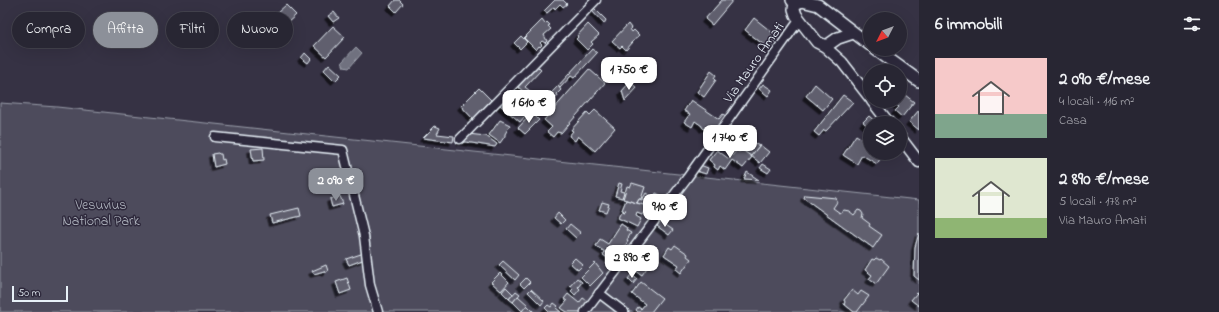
<!DOCTYPE html>
<html lang="it">
<head>
<meta charset="utf-8">
<style>
  :root { --surface:#282633; --page:#302e3b; --text:#f1f3f6; --muted:#a5a5ac; --line:#44434e; --accent:#8c9099 }
  body { margin:0; font-family:"Indie Flower",sans-serif; background:var(--page); color:var(--text); height:100vh; display:flex; flex-direction:column; font-size:15px; white-space:nowrap }
  * { box-sizing:border-box; margin:0 }
  p { font-size:13px; color:var(--muted) }
  .icon { flex:none; width:22px; height:22px; fill:none; stroke:currentColor; stroke-width:2; stroke-linecap:round; stroke-linejoin:round }
  .map { position:relative; flex:1; overflow:hidden }
  .panel { display:flex; flex-direction:column; background:var(--surface); width:300px }
  .panel>* { flex:none }
  .banner { position:absolute; left:12px; top:12px; width:380px; height:36px; display:flex; gap:8px }
  .needle { width:26px; rotate:228deg }
  .controls { position:absolute; left:863px; top:12px; display:grid; gap:8px }
  .controls a { display:grid; place-items:center; width:44px; height:44px; border-radius:50%; background:var(--surface); box-shadow:0 4px 16px #0002,0 0 0 1px var(--line); font-size:20px }
  .scale { position:absolute; left:12px; bottom:10px; width:56px; box-sizing:border-box; padding-left:4px; border:2px solid #e8f1f8; border-top:0; font-size:11px; line-height:14px; white-space:nowrap; color:#e8f1f8; -webkit-text-stroke:3px #2f2a3d; paint-order:stroke }
  .price { position:absolute; translate:-50% -34px; padding:0 9px; border-radius:8px; background:#fff; color:#222; font-size:13px; line-height:26px; filter:drop-shadow(0 1px 2px #0008) }
  .price::after { content:''; position:absolute; left:50%; top:24px; width:12px; height:9px; margin-left:-6px; background:inherit; clip-path:polygon(0 0,100% 0,50% 100%) }
  .price.on { background:var(--accent); color:#fff }
  ul { padding:0; list-style:none }
  li { display:flex; align-items:center; gap:12px; height:100px; padding:0 16px }
  li span { display:grid; place-items:center; flex:none; width:112px; height:80px; border-radius:0px; color:#555 }
  li>.icon { margin-inline-start:auto }
  span .icon { width:48px; height:48px; fill:#fffc; stroke-width:1 }
  li b { font-size:17px }
  h2 { display:flex; justify-content:space-between; align-items:center; height:48px; padding:0 16px; font-size:17px }
  .pill { padding:0 14px; border-radius:18px; background:var(--surface); box-shadow:0 4px 16px #0002,0 0 0 1px var(--line); font-size:14px; line-height:36px }
  .pill.on { background:var(--accent); color:#fff }
  main { display:flex; flex:1; min-height:0 }
  .map>svg:first-child { display:block }
  .green { fill:#4d4b5c; stroke:#9a9eaa }
  .water { fill:#70717f; stroke:#a0a4af }
  .building { fill:#605e6e; stroke:#e8f1f8; filter:url(#shadow) }
  .lines { fill:none; stroke-linecap:round; stroke-linejoin:round }
  .minor-casing { stroke:#e8f1f8; stroke-width:11 }
  .tertiary-casing { stroke:#e8f1f8; stroke-width:13 }
  .secondary-casing { stroke:#e8f1f8; stroke-width:14 }
  .minor { stroke:#2f2a3d; stroke-width:8 }
  .tertiary { stroke:#2f2a3d; stroke-width:10 }
  .secondary { stroke:#2f2a3d; stroke-width:11 }
  .labels { text-anchor:middle; stroke-width:3; stroke-linejoin:round; paint-order:stroke }
  .street-label { font-size:14px; fill:#e8f1f8; stroke:#2f2a3d }
  .park-label { font-size:14px; fill:#b2b7c1; stroke:#2f2a3d }
</style>
</head>
<body>
<main>
<div class="map">
<svg width="919" height="312" viewBox="0 0 919 312">
  <defs>
    <filter id="shadow"><feDropShadow dx="-3.5" dy="3.5" stdDeviation="0" flood-color="#0009"/></filter>
  </defs>
  <rect width="100%" height="100%" fill="#363244"/>
  <filter id="ink" filterUnits="userSpaceOnUse"><feTurbulence type="fractalNoise" baseFrequency=".025" numOctaves="2"/><feDisplacementMap in="SourceGraphic" scale="8" xChannelSelector="R" yChannelSelector="G"/><feConvolveMatrix kernelMatrix="1 2 1 2 8 2 1 2 1" color-interpolation-filters="sRGB"/></filter>
  <g filter="url(#ink)">
    <polygon class="green" points="0,103 57,107 919,200 919,312 0,312"/>
    <polygon class="water" points="356,47 362,53 349,68 344,67 342,62"/>
    <g class="building">
      <polygon points="395,0 399,0 403,4 396,12 390,6"/>
      <polygon points="555,0 563,0 567,4 563,7 560,4 555,9 554,7 547,13 544,11"/>
      <polygon points="722,0 733,0 712,25 705,19"/>
      <polygon points="286,5 296,15 286,24 277,13"/>
      <polygon points="594,8 606,20 604,24 592,11"/>
      <polygon points="334,12 339,18 333,22 328,16"/>
      <polygon points="754,18 778,37 769,49 745,30"/>
      <polygon points="542,20 545,24 547,22 550,25 548,26 551,29 544,35 547,41 545,43 542,41 540,43 542,45 540,47 539,46 536,50 524,38"/>
      <polygon points="588,24 599,35 591,42 593,44 587,50 576,39 578,37 577,36"/>
      <polygon points="628,24 631,28 630,29 632,32 634,30 639,35 626,50 622,46 620,48 612,41"/>
      <polygon points="333,26 345,37 326,57 314,46"/>
      <polygon points="521,36 527,42 520,49 514,43"/>
      <polygon points="592,49 597,53 574,78 571,76 560,88 558,86"/>
      <polygon points="305,53 311,59 308,63 301,58"/>
      <polygon points="329,64 341,75 335,81 324,70"/>
      <polygon points="537,66 541,70 525,87 535,95 532,99 517,86"/>
      <polygon points="589,69 605,83 561,133 557,132 553,137 547,132 552,127 544,120"/>
      <polygon points="711,71 716,75 714,78 716,80 704,97 697,92"/>
      <polygon points="630,82 637,88 625,101 622,91"/>
      <polygon points="763,84 772,90 768,96 759,89"/>
      <polygon points="815,84 832,99 823,110 806,96"/>
      <polygon points="558,86 561,90 557,94 558,96 539,116 534,111"/>
      <polygon points="479,88 491,100 473,119 461,106"/>
      <polygon points="900,91 914,102 902,117 895,111 899,107 892,101 900,101"/>
      <polygon points="510,94 529,111 520,122 500,105"/>
      <polygon points="843,95 853,102 826,131 824,130 819,136 814,132"/>
      <polygon points="691,100 719,119 723,114 727,117 715,134 706,127 704,129 702,127 702,126 695,121 692,127 684,122 690,114 684,111"/>
      <polygon points="595,110 615,128 595,151 578,136 575,141 569,136 573,131 571,130 587,112 590,115"/>
      <polygon points="919,110 919,130 909,122"/>
      <polygon points="532,113 539,120 525,134 518,128"/>
      <polygon points="869,116 877,123 870,123 870,128 863,122"/>
      <polygon points="500,120 510,125 505,134 505,136 500,143 489,135"/>
      <polygon points="435,126 440,128 437,134 454,136 453,142 423,138"/>
      <polygon points="468,134 486,136 497,144 495,147 460,141"/>
      <polygon points="856,135 870,144 870,153 884,153 877,164 862,155 857,164 843,155"/>
      <polygon points="753,142 759,146 751,156 745,152"/>
      <polygon points="760,145 769,152 760,163 751,156"/>
      <polygon points="263,148 264,160 253,161 251,149"/>
      <polygon points="741,149 752,157 743,168 732,160 725,170 720,166 718,170 714,167 715,165 709,160 717,150 729,159 737,150 739,152"/>
      <polygon points="218,153 219,154 221,154 222,160 224,159 225,164 214,167 212,154"/>
      <polygon points="763,164 771,169 768,173 760,168"/>
      <polygon points="700,165 708,168 706,174 696,171"/>
      <polygon points="747,172 759,180 744,179"/>
      <polygon points="619,183 622,184 620,191 624,192 622,198 615,196"/>
      <polygon points="632,183 645,187 641,199 639,199 637,203 623,199 627,186 630,187"/>
      <polygon points="646,193 649,195 644,205 637,203 639,199 642,200"/>
      <polygon points="656,193 668,199 658,212 644,205 647,198 650,200 652,195 654,196"/>
      <polygon points="805,195 836,198 837,202 833,208 840,213 844,210 849,211 854,215 858,210 861,211 863,214 862,218 870,224 869,226 882,235 873,248 804,198"/>
      <polygon points="340,196 343,204 332,207 330,199"/>
      <polygon points="626,200 647,206 642,215 637,213 636,216 641,219 637,227 618,218 621,212 624,213 626,211 622,210"/>
      <polygon points="602,202 609,204 606,212 599,210"/>
      <polygon points="299,208 301,216 272,223 270,215"/>
      <polygon points="558,213 565,220 561,224 554,218"/>
      <polygon points="660,221 673,230 669,235 657,226"/>
      <polygon points="570,224 581,233 576,238 566,229"/>
      <polygon points="621,224 627,228 626,230 631,233 627,240 628,241 624,248 619,247 611,260 603,255 605,252 596,246 600,239 608,244"/>
      <polygon points="919,233 919,280 914,276 915,247"/>
      <polygon points="675,245 688,254 687,256 691,259 681,273 676,269 679,265 664,255 669,247 672,249"/>
      <polygon points="364,253 365,259 349,265 346,259"/>
      <polygon points="640,255 651,262 642,275 632,268 633,267 631,265 636,257 638,258"/>
      <polygon points="575,258 583,265 578,270 570,263"/>
      <polygon points="876,258 880,260 881,259 889,266 876,284 869,279 872,275 865,270 872,259 874,260"/>
      <polygon points="503,261 519,275 515,280 499,265"/>
      <polygon points="595,263 603,273 590,286 581,277"/>
      <polygon points="326,265 328,271 325,273 324,271 314,274 312,271"/>
      <polygon points="500,273 509,282 501,291 491,282"/>
      <polygon points="631,275 637,279 633,284 628,279"/>
      <polygon points="347,278 351,290 340,294 336,282"/>
      <polygon points="526,278 530,282 524,288 520,284"/>
      <polygon points="577,278 582,282 578,287 580,289 575,295 571,291 573,289 570,286"/>
      <polygon points="641,282 662,298 651,312 638,312 636,310 638,307 641,309 645,304 632,294"/>
      <polygon points="506,287 513,294 509,299 502,292"/>
      <polygon points="531,289 544,301 541,305 528,292"/>
      <polygon points="852,290 858,295 861,291 869,296 857,312 854,312 844,304 845,302 844,300"/>
      <polygon points="516,291 520,294 513,302 509,299"/>
      <polygon points="917,293 919,294 919,306 911,300"/>
      <polygon points="568,294 579,303 583,298 589,302 581,312 567,312 561,308 567,301 564,299"/>
      <polygon points="518,296 528,305 522,311 513,302"/>
      <polygon points="554,303 558,306 556,308 561,312 549,312 545,308 548,305 551,307"/>
      <polygon points="527,305 534,312 524,312 522,311"/>
    </g>
    <g class="lines">
      <g class="minor-casing">
        <g id="minor">
          <polyline points="215,137 343,150 364,236 370,285 378,312"/>
          <polyline points="460,139 596,0"/>
          <polyline points="599,293 624,312"/>
          <polyline points="585,312 687,178 800,19"/>
        </g>
      </g>
      <g class="tertiary-casing">
        <g id="tertiary">
          <polyline points="823,45 842,62 870,98"/>
          <polyline points="872,101 889,123"/>
          <polyline points="900,137 919,162"/>
        </g>
      </g>
      <g class="secondary-casing">
        <g id="secondary">
          <polyline points="792,0 795,4 794,9 796,15 817,42 823,45 828,45 838,38 853,33"/>
          <polyline points="795,4 802,1 818,5 870,45"/>
          <polyline points="875,49 919,81"/>
        </g>
      </g>
      <use href="#minor" class="minor"/>
      <use href="#tertiary" class="tertiary"/>
      <use href="#secondary" class="secondary"/>
    </g>
  </g>
  <g class="labels">
    <g class="street-label">
      <text transform="translate(753 62) rotate(-55)" y="5">Via Mauro Amati</text>
    </g>
    <g class="park-label">
      <text x="101" y="209">Vesuvius<tspan x="101" dy="16">National Park</tspan></text>
    </g>
  </g>
</svg>
<div class="controls">
<a><svg class="needle" viewBox="-14 -14 28 28"><path d="M0-13l5 13h-10z" fill="#e53935"/><path d="M0 13l5-13h-10z" fill="#a5a5ac"/></svg></a>
<a><svg class="icon" aria-label="locate" viewBox="0 0 24 24"><circle cx="12" cy="12" r="6"/><path d="M12 2v4M12 18v4M2 12h4M18 12h4"/></svg></a>
<a><svg class="icon" aria-label="layers" viewBox="0 0 24 24"><path d="M12 4l9 5-9 5-9-5zM3 14l9 5 9-5"/></svg></a>
</div>
<div class="scale">50 m</div>
<b class="price" style="left:629px;top:91px">1 750 €</b>
<b class="price" style="left:529px;top:124px">1 610 €</b>
<b class="price" style="left:730px;top:159px">1 740 €</b>
<b class="price on" style="left:336px;top:202px">2 090 €</b>
<b class="price" style="left:665px;top:228px">910 €</b>
<b class="price" style="left:632px;top:279px">2 890 €</b>
<div class="banner">
<a class="pill">Compra</a>
<a class="pill on">Affitta</a>
<a class="pill">Filtri</a>
<a class="pill">Nuovo</a>
</div>
</div>
<section class="panel">
<h2>6 immobili<svg class="icon" aria-label="filters" viewBox="0 0 24 24"><path d="M4 7h16M4 17h16"/><circle cx="9" cy="7" r="2"/><circle cx="15" cy="17" r="2"/></svg></h2>
<ul>
<li><span style="background:linear-gradient(#f6c9c9 70%,#7fa58c 0)"><svg class="icon" aria-label="home" viewBox="0 0 24 24"><path d="M3 11l9-7 9 7M6 9v11h12V9"/></svg></span><div><b>2 090 €/mese</b><p>4 locali · 116 m²</p><p>Casa</p></div></li>
<li><span style="background:linear-gradient(#dfe7d0 75%,#8fb573 0)"><svg class="icon" aria-label="home" viewBox="0 0 24 24"><path d="M3 11l9-7 9 7M6 9v11h12V9"/></svg></span><div><b>2 890 €/mese</b><p>5 locali · 178 m²</p><p>Via Mauro Amati</p></div></li>
</ul>
</section>
</main>
</body>
</html>
